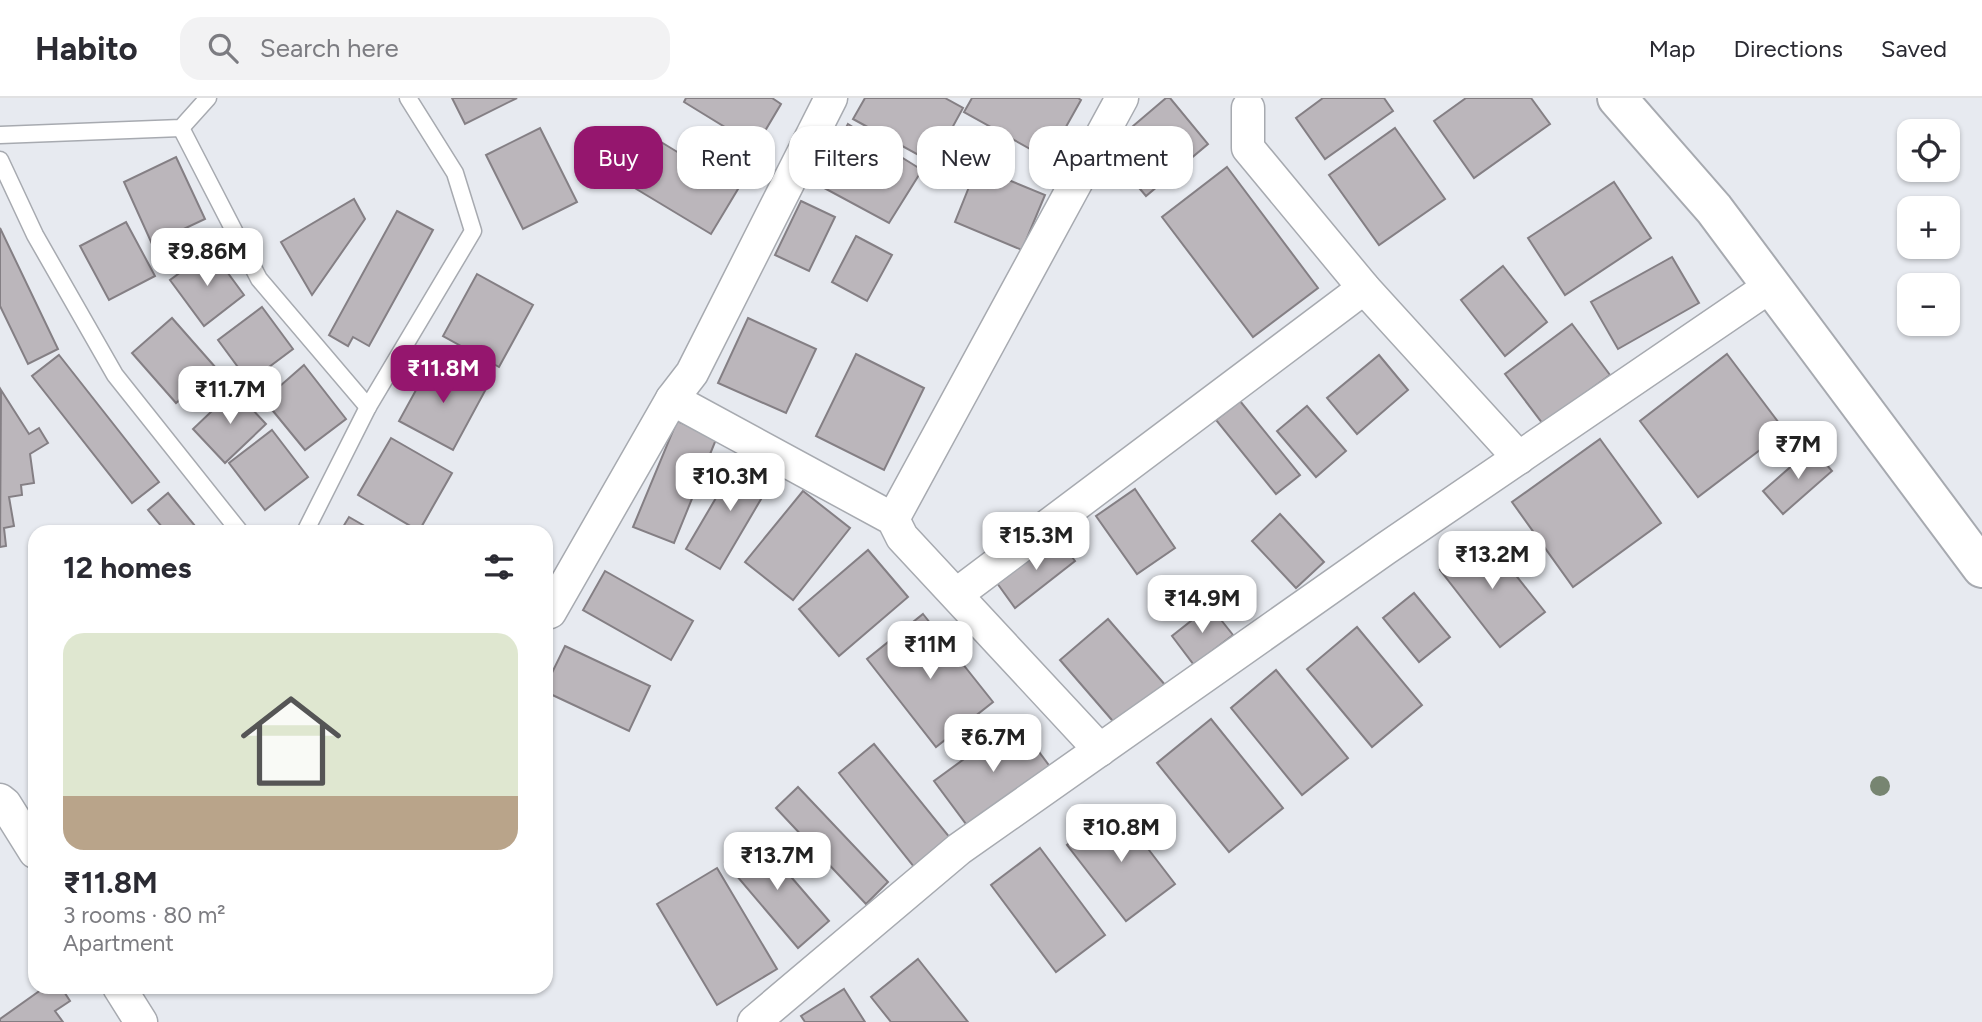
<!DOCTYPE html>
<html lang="en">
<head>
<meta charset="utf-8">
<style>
  :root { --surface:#fff; --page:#f2f2f3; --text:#2b2b33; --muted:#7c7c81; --line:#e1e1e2; --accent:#95166e }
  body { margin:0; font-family:Figtree,sans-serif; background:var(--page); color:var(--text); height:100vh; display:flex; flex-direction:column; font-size:26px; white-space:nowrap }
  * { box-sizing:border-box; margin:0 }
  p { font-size:23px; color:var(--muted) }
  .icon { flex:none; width:38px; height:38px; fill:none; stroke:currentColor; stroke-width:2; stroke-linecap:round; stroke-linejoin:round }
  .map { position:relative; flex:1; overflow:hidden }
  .side { position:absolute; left:28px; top:427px; width:525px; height:469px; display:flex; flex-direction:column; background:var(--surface); border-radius:21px; box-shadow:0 2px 5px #0004 }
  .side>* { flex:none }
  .banner { position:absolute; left:574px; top:28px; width:665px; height:63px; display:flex; gap:14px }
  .fabs { position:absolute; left:1897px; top:21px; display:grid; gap:14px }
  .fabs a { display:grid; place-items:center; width:63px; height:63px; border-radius:14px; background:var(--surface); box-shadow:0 2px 5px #0004; font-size:35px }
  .price { position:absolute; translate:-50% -60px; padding:0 16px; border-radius:14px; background:#fff; color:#222; font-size:23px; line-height:46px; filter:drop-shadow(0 2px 4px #0008) }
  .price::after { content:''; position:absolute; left:50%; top:42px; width:21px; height:16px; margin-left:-10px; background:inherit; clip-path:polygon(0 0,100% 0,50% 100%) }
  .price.active { background:var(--accent); color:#fff }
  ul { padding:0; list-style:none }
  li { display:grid; align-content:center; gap:14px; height:371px; padding:0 35px }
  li+li { border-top:2px solid var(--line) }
  li span { display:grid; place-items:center; height:217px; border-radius:21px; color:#555 }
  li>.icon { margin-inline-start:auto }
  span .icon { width:126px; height:126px; fill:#fffc; stroke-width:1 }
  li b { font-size:30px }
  h2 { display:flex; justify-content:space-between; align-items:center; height:84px; padding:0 35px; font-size:30px }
  .pill { padding:0 24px; border-radius:21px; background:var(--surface); box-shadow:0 2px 5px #0004; font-size:24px; line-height:63px }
  .pill.active { background:var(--accent); color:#fff }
  header { display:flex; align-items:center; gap:42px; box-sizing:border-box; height:98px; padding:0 35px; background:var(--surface); border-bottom:2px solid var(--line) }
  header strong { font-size:33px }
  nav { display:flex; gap:38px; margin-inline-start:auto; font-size:24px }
  .search { width:490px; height:63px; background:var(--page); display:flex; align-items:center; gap:18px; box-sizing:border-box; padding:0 24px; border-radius:21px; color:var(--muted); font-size:26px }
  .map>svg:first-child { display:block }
  .building { fill:#bbb6bb; stroke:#847f84; stroke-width:2 }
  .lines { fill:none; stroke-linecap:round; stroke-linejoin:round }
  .service-casing { stroke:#a7aab0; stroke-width:19 }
  .minor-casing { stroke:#a7aab0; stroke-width:35 }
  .tertiary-casing { stroke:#a7aab0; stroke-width:42 }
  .service { stroke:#fff; stroke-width:16 }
  .minor { stroke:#fff; stroke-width:32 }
  .tertiary { stroke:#fff; stroke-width:38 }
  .tree { fill:#778571 }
</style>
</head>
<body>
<header>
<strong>Habito</strong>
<div class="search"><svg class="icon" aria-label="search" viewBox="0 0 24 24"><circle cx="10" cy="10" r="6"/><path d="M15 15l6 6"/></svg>Search here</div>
<nav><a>Map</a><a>Directions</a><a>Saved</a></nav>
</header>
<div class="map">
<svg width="1982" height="924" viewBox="0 0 1982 924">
  <rect width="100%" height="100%" fill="#e7eaf0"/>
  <g class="building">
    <polygon points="452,0 517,0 465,26"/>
    <polygon points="686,0 772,0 781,6 756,48 684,4"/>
    <polygon points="865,0 945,0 963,10 933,65 853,21"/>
    <polygon points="972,0 1078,0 1081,2 1048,61 964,14"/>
    <polygon points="1166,0 1170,0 1208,46 1146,98 1106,51"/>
    <polygon points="1323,0 1384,0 1393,13 1325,61 1296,20"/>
    <polygon points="1466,0 1531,0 1550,26 1474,80 1434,23"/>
    <polygon points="848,26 922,72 889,125 815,85"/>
    <polygon points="540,30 577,104 523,131 486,57"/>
    <polygon points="1395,30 1445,101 1379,147 1329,77"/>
    <polygon points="661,44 738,91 711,136 633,89"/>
    <polygon points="176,59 205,121 152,146 124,84"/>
    <polygon points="977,69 1045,97 1022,152 955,124"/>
    <polygon points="1227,69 1318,190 1253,239 1162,119"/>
    <polygon points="1614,84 1651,140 1565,197 1528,140"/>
    <polygon points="354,101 365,121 312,197 281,144"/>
    <polygon points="801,103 835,119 809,173 775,157"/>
    <polygon points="397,113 433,132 369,248 353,239 348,248 329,237"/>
    <polygon points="126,124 155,178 109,202 80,148"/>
    <polygon points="0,130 58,251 28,266 0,208"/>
    <polygon points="856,138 892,157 867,203 832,184"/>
    <polygon points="211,152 244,197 204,228 170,182"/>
    <polygon points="1672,159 1699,205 1618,251 1591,204"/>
    <polygon points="1503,168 1547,224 1505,258 1461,202"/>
    <polygon points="477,176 533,207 499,269 443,238"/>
    <polygon points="262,209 293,251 249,284 218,242"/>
    <polygon points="172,220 216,270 176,305 132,255"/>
    <polygon points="748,220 816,251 786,315 718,285"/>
    <polygon points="1572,226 1610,277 1543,326 1505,276"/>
    <polygon points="856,256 924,290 884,372 816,338"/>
    <polygon points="1727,256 1785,333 1698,399 1640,323"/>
    <polygon points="59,257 159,384 132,405 32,278"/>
    <polygon points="1379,257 1408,292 1357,336 1327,300"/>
    <polygon points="433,261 486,291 453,352 399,323"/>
    <polygon points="304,267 346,321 305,352 264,302"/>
    <polygon points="1,292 29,336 39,330 48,345 30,356 34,385 21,387 22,397 9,399 14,428 4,430 6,448 0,449"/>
    <polygon points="234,292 266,326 225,365 193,331"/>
    <polygon points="1240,303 1300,377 1276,396 1216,322"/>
    <polygon points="1307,308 1346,353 1316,379 1277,333"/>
    <polygon points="677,323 717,339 674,445 633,429"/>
    <polygon points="272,332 308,379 265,412 229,365"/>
    <polygon points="391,340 452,375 419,433 358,397"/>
    <polygon points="1600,341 1661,425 1573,489 1512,404"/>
    <polygon points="1812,350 1832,373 1783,416 1763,393"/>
    <polygon points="740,359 774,379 720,471 686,451"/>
    <polygon points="1135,391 1175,450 1137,476 1096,418"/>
    <polygon points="803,393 850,430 793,502 745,464"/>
    <polygon points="168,395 200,434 166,434 148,412"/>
    <polygon points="1280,416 1324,464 1296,490 1252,443"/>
    <polygon points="349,419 375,434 340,434"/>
    <polygon points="1484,437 1545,514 1500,549 1440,472"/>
    <polygon points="1057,439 1075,463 1015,510 997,485"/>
    <polygon points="868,452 908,499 839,558 799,511"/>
    <polygon points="605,473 693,523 671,562 583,512"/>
    <polygon points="1414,495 1450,539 1419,564 1383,520"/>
    <polygon points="1210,508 1233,537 1194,567 1172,538"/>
    <polygon points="923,516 993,604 936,649 867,561"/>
    <polygon points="1108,521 1166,588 1118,629 1060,562"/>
    <polygon points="1357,529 1422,607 1372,649 1307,571"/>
    <polygon points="565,548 650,588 629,633 546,594 546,587"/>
    <polygon points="1276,572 1348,660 1302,697 1231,610"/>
    <polygon points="1211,621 1283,710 1229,754 1157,665"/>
    <polygon points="1016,623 1051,670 969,730 934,683"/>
    <polygon points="874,646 951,741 915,770 839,675"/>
    <polygon points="798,689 888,784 866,806 776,710"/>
    <polygon points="1116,709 1175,786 1126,823 1067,747"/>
    <polygon points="755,737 829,823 798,850 725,764"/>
    <polygon points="1040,750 1105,837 1056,874 991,787"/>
    <polygon points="717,770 777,871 717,907 657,806"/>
    <polygon points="918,861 968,924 891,924 871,899"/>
    <polygon points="45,889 61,889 70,903 55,913 63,924 0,924 0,921"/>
    <polygon points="844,891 865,924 805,924 801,918"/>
  </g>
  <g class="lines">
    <g class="service-casing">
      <g id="service">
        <polyline points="181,30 259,181 368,309"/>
        <polyline points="0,37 181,30 208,0"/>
        <polyline points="0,62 35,137 115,277 240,434"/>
        <polyline points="305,434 368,309 473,133 455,75 408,0"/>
      </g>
    </g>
    <g class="minor-casing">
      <g id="minor">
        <polyline points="1248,10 1248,50 1364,190 1519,360"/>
        <polyline points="672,301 893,421 902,439 1100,652"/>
        <polyline points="893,421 1122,0"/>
        <polyline points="957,496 1364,190"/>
        <polyline points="550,514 672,301 692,275 831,0"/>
        <polyline points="0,702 5,706 35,754"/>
        <polyline points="119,889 141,924"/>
        <polyline points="754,924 959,751 1385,451 1772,187"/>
      </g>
    </g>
    <g class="tertiary-casing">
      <polyline id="tertiary" points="1617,0 1714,111 1982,470"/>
    </g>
    <use href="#service" class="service"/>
    <use href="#minor" class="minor"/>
    <use href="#tertiary" class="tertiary"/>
  </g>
  <circle class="tree" cx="1880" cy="688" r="10"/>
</svg>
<div class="fabs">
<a><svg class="icon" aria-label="locate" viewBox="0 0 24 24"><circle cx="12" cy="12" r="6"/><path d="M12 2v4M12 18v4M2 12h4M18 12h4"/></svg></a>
<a>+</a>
<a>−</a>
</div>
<b class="price" style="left:207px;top:190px">₹9.86M</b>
<b class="price active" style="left:443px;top:307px">₹11.8M</b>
<b class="price" style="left:230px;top:328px">₹11.7M</b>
<b class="price" style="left:1798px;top:383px">₹7M</b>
<b class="price" style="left:730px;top:415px">₹10.3M</b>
<b class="price" style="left:1036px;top:474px">₹15.3M</b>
<b class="price" style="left:1492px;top:493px">₹13.2M</b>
<b class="price" style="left:1202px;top:537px">₹14.9M</b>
<b class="price" style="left:930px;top:583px">₹11M</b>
<b class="price" style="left:993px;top:676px">₹6.7M</b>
<b class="price" style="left:1121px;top:766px">₹10.8M</b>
<b class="price" style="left:777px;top:794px">₹13.7M</b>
<div class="banner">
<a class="pill active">Buy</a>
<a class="pill">Rent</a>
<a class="pill">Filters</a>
<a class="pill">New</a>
<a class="pill">Apartment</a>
</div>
<section class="side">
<h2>12 homes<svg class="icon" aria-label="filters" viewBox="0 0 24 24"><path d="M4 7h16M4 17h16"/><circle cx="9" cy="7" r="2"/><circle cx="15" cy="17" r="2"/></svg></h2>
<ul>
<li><span style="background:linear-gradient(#dfe7d0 75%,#b9a48a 0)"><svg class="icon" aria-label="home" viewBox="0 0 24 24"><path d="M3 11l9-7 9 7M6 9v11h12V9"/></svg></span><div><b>₹11.8M</b><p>3 rooms · 80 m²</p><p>Apartment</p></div></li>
</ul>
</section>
</div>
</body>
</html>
